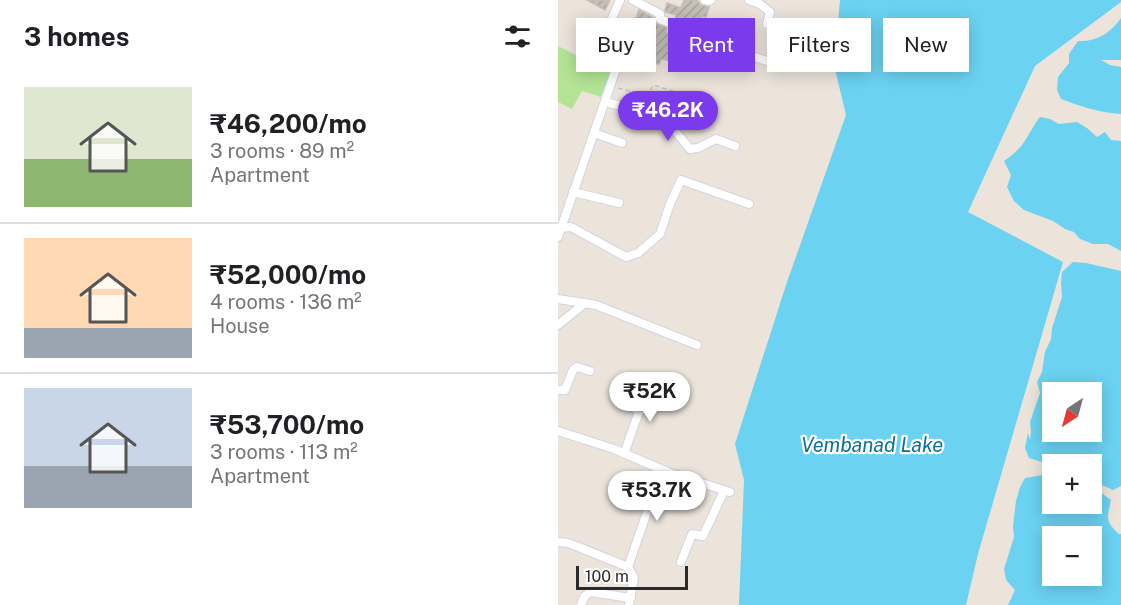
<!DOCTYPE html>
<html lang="en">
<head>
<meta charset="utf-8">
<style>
  :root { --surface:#fff; --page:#f6f6f6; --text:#202124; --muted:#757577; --line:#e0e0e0; --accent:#7c3aed }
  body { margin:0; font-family:"Public Sans",sans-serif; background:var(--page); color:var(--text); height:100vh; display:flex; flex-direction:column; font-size:22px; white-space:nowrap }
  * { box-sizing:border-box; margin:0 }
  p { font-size:20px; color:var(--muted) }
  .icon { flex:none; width:33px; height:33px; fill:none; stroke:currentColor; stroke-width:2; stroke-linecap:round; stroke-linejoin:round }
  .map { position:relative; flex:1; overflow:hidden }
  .details { display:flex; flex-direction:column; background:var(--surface); width:558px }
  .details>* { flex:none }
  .banner { position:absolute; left:18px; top:18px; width:454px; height:54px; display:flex; gap:12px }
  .needle { width:39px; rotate:216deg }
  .controls { position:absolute; left:484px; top:382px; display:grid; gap:12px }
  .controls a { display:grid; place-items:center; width:60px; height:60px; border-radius:0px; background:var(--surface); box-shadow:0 3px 15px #0003; font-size:30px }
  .scale { position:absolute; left:18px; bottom:15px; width:112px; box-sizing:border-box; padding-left:6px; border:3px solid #2a2a2a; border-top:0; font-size:16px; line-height:21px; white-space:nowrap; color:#2a2a2a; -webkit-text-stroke:4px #fff; paint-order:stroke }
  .price { position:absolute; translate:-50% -51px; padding:0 14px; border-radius:21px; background:#fff; color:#222; font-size:20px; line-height:39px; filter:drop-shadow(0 2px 3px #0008) }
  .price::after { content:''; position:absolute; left:50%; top:36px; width:18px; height:14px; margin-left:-9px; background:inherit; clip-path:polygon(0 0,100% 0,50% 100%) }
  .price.current { background:var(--accent); color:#fff }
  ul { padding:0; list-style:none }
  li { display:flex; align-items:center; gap:18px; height:150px; padding:0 24px }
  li+li { border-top:2px solid var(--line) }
  li span { display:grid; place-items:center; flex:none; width:168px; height:120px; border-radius:0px; color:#555 }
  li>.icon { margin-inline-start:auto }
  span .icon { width:72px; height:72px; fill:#fffc; stroke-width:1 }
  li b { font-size:26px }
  h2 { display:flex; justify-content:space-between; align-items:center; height:72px; padding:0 24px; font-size:26px }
  .pill { padding:0 21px; border-radius:0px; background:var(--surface); box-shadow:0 3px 15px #0003; font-size:21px; line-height:54px }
  .pill.current { background:var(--accent); color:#fff }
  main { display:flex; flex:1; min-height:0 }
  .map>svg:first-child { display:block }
  .grass { fill:#b3e496 }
  .water { fill:#6bd2f1; fill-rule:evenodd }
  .building { fill:url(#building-hatch); stroke:#c8c0b5; stroke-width:1.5 }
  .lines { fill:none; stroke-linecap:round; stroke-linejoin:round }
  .minor-casing { stroke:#d0d4e3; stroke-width:10 }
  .path { stroke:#c3c3c3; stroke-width:1.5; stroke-dasharray:4.5 3; stroke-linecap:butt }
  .minor { stroke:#fff; stroke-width:8 }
  .labels { text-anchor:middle; stroke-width:4.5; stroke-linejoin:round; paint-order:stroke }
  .water-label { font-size:20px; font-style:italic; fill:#0a709d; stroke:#fff }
</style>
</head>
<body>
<main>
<section class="details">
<h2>3 homes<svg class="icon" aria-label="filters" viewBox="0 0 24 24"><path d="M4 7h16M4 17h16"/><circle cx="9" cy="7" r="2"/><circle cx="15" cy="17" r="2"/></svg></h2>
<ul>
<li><span style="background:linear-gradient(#dfe7d0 60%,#8fb573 0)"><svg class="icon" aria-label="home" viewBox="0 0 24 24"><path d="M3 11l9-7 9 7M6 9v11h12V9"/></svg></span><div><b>₹46,200/mo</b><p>3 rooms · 89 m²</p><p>Apartment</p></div></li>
<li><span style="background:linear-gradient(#ffd9b3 75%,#9aa5b1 0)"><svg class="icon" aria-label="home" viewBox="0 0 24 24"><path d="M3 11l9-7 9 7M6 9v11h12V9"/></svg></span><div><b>₹52,000/mo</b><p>4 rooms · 136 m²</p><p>House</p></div></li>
<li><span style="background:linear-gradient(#c9d6e8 65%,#9aa5b1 0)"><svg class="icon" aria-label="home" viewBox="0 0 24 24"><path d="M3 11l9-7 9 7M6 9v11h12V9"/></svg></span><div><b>₹53,700/mo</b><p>3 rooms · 113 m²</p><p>Apartment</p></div></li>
</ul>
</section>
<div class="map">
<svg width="563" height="605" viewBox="0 0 563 605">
  <defs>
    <pattern id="building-hatch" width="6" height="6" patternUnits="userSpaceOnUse" patternTransform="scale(1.5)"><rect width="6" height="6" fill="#c4bfb7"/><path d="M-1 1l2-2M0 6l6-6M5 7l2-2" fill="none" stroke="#a9a49e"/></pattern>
  </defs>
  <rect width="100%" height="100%" fill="#ece4db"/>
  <polygon class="grass" points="0,46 20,56 22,53 54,69 43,97 24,91 14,109 0,102"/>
  <g class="water">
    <polygon points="282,0 563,0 563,2 477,66 410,212 505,262 420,554 408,605 181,605 186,480 177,444 228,285 288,115 276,65"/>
    <path d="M563,18V60H543L552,65L563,67V114C543,113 521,106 503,99L499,90L500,77L511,63V54L520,41C538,42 553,33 563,18Z"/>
    <path d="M482,117L492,119L501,124L519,122L529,128L539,137L547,132L553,140L563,141V251L550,244H535L522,239L516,232L507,229L495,221L466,210L456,201L449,187L453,175L446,161C455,155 462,149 468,139C473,132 476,124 482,117Z"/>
    <path d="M515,262L528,263L563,271V486L555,490L546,486L534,483V465H495V470L487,463L471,458L467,448L470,433L472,440L473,431L472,422L482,393L479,382L484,372L487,352L493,339L494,328L504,297L503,283L504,272ZM495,393H534V432H495Z"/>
    <path d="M491,474L495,476V504H534V488L538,489L553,500C549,518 547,522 561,534H563V605H450L457,590L448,580L446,569L456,537L455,526L458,501L462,487L467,478ZM495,537H534V576H495Z"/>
  </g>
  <g class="building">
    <polygon points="29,0 52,0 47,10"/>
    <polygon points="126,0 139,0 143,5 151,7 148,17 144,16 140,28 129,24 129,23 117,19 118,15 107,12 107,10 109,3 123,8"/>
    <polygon points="81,10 96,18 95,21 99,24 109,28 108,33 131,41 129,50 122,49 120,62 103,59 101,64 93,62 97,50 95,50 98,36 84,31 80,43 74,41 78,29 74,28"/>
  </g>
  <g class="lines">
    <g class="minor-casing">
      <g id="minor">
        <polyline points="75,0 102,14 102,19 119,26 118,31 212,62"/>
        <polyline points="147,0 151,1 153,0"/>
        <polyline points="191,0 202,4 212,12 209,24"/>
        <polyline points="47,102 80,110 113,126 132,149 140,148 158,139 177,146"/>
        <polyline points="36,133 64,143"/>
        <polyline points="15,192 61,203"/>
        <polyline points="0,228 13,227 68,257 80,253 102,234 112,204 123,180 191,204"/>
        <polyline points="0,237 58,69 56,54 47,46 46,37 62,0"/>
        <polyline points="0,299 38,305 139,345"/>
        <polyline points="0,325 27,303"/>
        <polyline points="0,390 7,390 15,370 19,367 32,371"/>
        <polyline points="58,397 82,412"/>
        <polyline points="0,431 56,449 112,473 172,492"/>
        <polyline points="66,454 91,383"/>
        <polyline points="0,542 10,543 18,546 70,567 76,578 71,605"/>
        <polyline points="123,562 134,534 145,536 166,491"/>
        <polyline points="70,567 89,512 99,468"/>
        <polyline points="23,605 26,597 32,592 73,598"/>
      </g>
    </g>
    <g class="path">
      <polyline points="63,55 91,61"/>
      <polyline points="60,88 90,96 95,85 148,101"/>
    </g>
    <use href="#minor" class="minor"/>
  </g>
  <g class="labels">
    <g class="water-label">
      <text x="314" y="452">Vembanad Lake</text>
    </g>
  </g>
</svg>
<div class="controls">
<a><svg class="needle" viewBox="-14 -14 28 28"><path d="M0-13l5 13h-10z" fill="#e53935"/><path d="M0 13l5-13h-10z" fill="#757577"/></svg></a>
<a>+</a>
<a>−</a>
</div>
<div class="scale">100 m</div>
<b class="price current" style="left:110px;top:142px">₹46.2K</b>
<b class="price" style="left:92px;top:423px">₹52K</b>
<b class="price" style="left:99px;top:522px">₹53.7K</b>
<div class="banner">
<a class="pill">Buy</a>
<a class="pill current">Rent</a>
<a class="pill">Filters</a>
<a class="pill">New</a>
</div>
</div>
</main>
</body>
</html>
